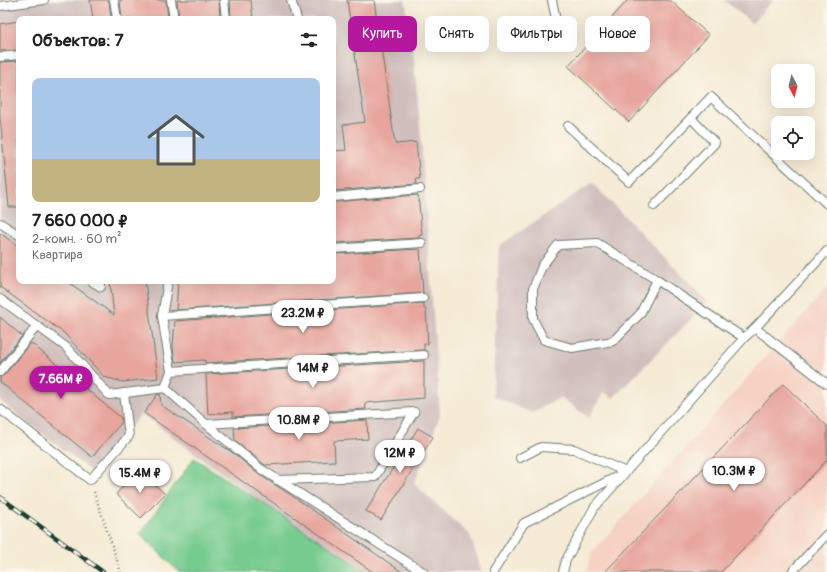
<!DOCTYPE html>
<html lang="ru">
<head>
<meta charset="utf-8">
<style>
  :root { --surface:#fff; --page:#f6f6f6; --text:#202124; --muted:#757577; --accent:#b5179e }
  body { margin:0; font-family:Pangolin,sans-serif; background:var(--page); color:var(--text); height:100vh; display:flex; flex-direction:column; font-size:15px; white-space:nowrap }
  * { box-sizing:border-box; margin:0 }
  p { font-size:13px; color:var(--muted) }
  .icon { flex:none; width:22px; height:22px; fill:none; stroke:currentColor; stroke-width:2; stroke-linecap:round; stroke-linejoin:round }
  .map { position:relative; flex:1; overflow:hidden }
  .panel { position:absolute; left:16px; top:16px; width:320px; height:268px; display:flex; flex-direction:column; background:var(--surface); border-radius:8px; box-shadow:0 4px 16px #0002 }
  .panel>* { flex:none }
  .guide { position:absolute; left:348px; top:16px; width:380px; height:36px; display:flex; gap:8px }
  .needle { width:26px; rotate:173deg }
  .controls { position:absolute; left:771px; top:64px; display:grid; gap:8px }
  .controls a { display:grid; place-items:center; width:44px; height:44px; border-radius:8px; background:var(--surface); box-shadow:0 4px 16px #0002; font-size:20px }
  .price { position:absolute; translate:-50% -34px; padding:0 9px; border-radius:14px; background:#fff; color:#222; font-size:13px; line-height:26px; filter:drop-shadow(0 1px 2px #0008) }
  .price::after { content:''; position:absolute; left:50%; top:24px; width:12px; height:9px; margin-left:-6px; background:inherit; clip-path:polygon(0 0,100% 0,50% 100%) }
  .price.on { background:var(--accent); color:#fff }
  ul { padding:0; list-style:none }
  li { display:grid; align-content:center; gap:8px; height:212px; padding:0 16px }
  li span { display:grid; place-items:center; height:124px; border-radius:8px; color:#555 }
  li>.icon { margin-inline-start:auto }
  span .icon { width:72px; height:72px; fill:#fffc; stroke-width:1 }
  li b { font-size:17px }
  h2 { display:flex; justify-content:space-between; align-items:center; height:48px; padding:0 16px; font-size:17px }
  .tag { padding:0 14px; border-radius:8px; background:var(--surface); box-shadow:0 4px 16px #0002; font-size:14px; line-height:36px }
  .tag.on { background:var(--accent); color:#fff }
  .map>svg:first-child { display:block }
  .built { fill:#f6d2c4 }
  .industrial { fill:#d1bfbe; fill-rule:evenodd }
  .green { fill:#76cb8f; stroke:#4a8462 }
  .building { fill:#e7a59e }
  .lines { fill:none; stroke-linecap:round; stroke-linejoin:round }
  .lane-casing { stroke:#6a7a6d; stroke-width:10 }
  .path { stroke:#6a7a6d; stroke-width:2.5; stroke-dasharray:1 3; stroke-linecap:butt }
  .lane { stroke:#fff; stroke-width:8 }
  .rail-casing { stroke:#1f3d34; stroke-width:4.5 }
  .rail { stroke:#fbf7ec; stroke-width:3; stroke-dasharray:9; stroke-linecap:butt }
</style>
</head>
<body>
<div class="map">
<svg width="827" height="572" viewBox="0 0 827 572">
  <rect width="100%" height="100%" fill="#fbf7ec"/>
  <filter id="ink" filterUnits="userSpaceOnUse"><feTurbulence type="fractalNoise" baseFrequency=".025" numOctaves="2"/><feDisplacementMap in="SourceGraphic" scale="8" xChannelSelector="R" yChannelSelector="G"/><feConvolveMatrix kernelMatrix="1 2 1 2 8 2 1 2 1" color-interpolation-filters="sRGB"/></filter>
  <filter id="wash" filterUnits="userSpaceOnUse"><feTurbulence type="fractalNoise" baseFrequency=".012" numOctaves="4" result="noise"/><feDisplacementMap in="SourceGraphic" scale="16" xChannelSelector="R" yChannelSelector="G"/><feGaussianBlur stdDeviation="0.9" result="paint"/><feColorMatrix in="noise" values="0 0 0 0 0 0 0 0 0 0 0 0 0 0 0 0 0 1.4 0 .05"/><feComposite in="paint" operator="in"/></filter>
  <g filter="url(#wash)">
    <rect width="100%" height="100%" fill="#f5ebd6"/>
    <polygon class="built" points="827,288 827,572 586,572 591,554"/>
    <g class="industrial">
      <path d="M0,0H405L413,50L420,125L440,415L414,484L470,535L482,572H358L141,414L93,473L0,401ZM19,19H333V281H19Z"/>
      <polygon points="724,0 773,0 752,23"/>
      <polygon points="592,183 708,302 613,398 604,392 589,418 561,397 532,413 493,396 499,246"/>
    </g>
    <polygon class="green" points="194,458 368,572 179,572 140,534"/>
    <g id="blocks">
      <g class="building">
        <polygon points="90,0 109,0 111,19 93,19"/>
        <polygon points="120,0 166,0 168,19 122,19"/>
        <polygon points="177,0 219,0 220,19 179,19"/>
        <polygon points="230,0 251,0 253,19 231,19"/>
        <polygon points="347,0 374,0 395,144 416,142 420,179 416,179 417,184 333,191 333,151 346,150 343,125 365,122"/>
        <polygon points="628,0 670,0 709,35 629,122 568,66"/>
        <polygon points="19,21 19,50 0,51 0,24"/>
        <polygon points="19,61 19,207 9,207 0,117 0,62"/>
        <polygon points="418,195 422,235 419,235 419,238 333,243 333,202"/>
        <polygon points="0,233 19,247 19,281 67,281 114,315 110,281 145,281 158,378 123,382 104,377 64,333 0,287"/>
        <polygon points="420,249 423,293 176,310 178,281 333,281 333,254"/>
        <polygon points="424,303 424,309 426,309 428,344 424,344 424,350 205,363 205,360 175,362 173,347 175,321"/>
        <polygon points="0,317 22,336 0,363"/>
        <polygon points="31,343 121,418 122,422 92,457 0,382 0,377 4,375"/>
        <polygon points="424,361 424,398 365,403 366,409 233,417 233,412 208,414 206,374"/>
        <polygon points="783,384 827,426 827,460 721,572 605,572"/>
        <polygon points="160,394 161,405 236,455 258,474 288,493 402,572 373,572 144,413 157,395"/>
        <polygon points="367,420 368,439 334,441 335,461 265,465 235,440 234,428"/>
        <polygon points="418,428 433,437 381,520 366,511"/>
        <polygon points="139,470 165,494 141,518 116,494"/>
      </g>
    </g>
  </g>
  <g filter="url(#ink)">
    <use href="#blocks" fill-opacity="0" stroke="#6a7a6d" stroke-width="1"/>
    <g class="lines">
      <g class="lane-casing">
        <g id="lane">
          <polyline points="114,0 117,19"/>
          <polyline points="171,0 174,19"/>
          <polyline points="224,0 226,19"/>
          <polyline points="291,0 297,19"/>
          <polyline points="552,0 555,15"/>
          <polyline points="0,6 44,0"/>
          <polyline points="0,57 19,55"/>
          <polyline points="568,126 629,182 711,97 827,204"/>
          <polyline points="333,197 420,189"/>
          <polyline points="654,206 715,143 691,118"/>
          <polyline points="0,223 19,235"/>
          <polyline points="333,249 422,243"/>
          <polyline points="657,280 640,314 613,341 572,348 544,340 533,319 533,289 542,266 558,245 597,243 657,280 744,338"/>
          <polyline points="91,281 101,287 101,281"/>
          <polyline points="0,299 66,347 109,395 165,388 171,371 162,316 168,281"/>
          <polyline points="162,316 423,298"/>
          <polyline points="755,328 827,384"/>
          <polyline points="171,371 424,355"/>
          <polyline points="0,372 37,326"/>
          <polyline points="165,388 206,424 414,412"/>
          <polyline points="0,409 90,480 129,436 124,393"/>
          <polyline points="206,424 261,469 423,572"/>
          <polyline points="277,480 375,477 414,412"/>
          <polyline points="493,572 524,523 626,472 574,449 541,447 520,458"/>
          <polyline points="563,572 566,560 594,508 744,338 755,328 827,251"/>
          <polyline points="792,572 827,534"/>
        </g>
      </g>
      <polyline class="path" points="94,492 121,572"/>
      <use href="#lane" class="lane"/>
      <g class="rail-casing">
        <polyline id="rail" points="0,497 103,572"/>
      </g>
      <use href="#rail" class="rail"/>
    </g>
  </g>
</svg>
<div class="controls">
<a><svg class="needle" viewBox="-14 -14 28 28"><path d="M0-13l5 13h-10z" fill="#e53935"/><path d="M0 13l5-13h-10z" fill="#757577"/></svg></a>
<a><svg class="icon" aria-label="locate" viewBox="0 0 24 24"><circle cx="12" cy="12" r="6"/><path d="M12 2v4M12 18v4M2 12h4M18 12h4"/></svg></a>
</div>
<b class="price" style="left:303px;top:334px">23.2M ₽</b>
<b class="price" style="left:313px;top:389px">14M ₽</b>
<b class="price on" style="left:61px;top:400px">7.66M ₽</b>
<b class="price" style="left:299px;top:441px">10.8M ₽</b>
<b class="price" style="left:400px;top:474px">12M ₽</b>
<b class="price" style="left:734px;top:492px">10.3M ₽</b>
<b class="price" style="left:140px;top:494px">15.4M ₽</b>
<div class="guide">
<a class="tag on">Купить</a>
<a class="tag">Снять</a>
<a class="tag">Фильтры</a>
<a class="tag">Новое</a>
</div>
<section class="panel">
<h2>Объектов: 7<svg class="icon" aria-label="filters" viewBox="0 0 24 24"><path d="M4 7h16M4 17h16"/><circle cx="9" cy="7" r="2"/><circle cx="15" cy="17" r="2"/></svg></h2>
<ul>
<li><span style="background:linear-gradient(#a9c7e8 65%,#c2b280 0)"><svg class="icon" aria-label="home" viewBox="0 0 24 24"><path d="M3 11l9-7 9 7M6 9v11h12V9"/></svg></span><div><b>7 660 000 ₽</b><p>2-комн. · 60 m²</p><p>Квартира</p></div></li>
</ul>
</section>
</div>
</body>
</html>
